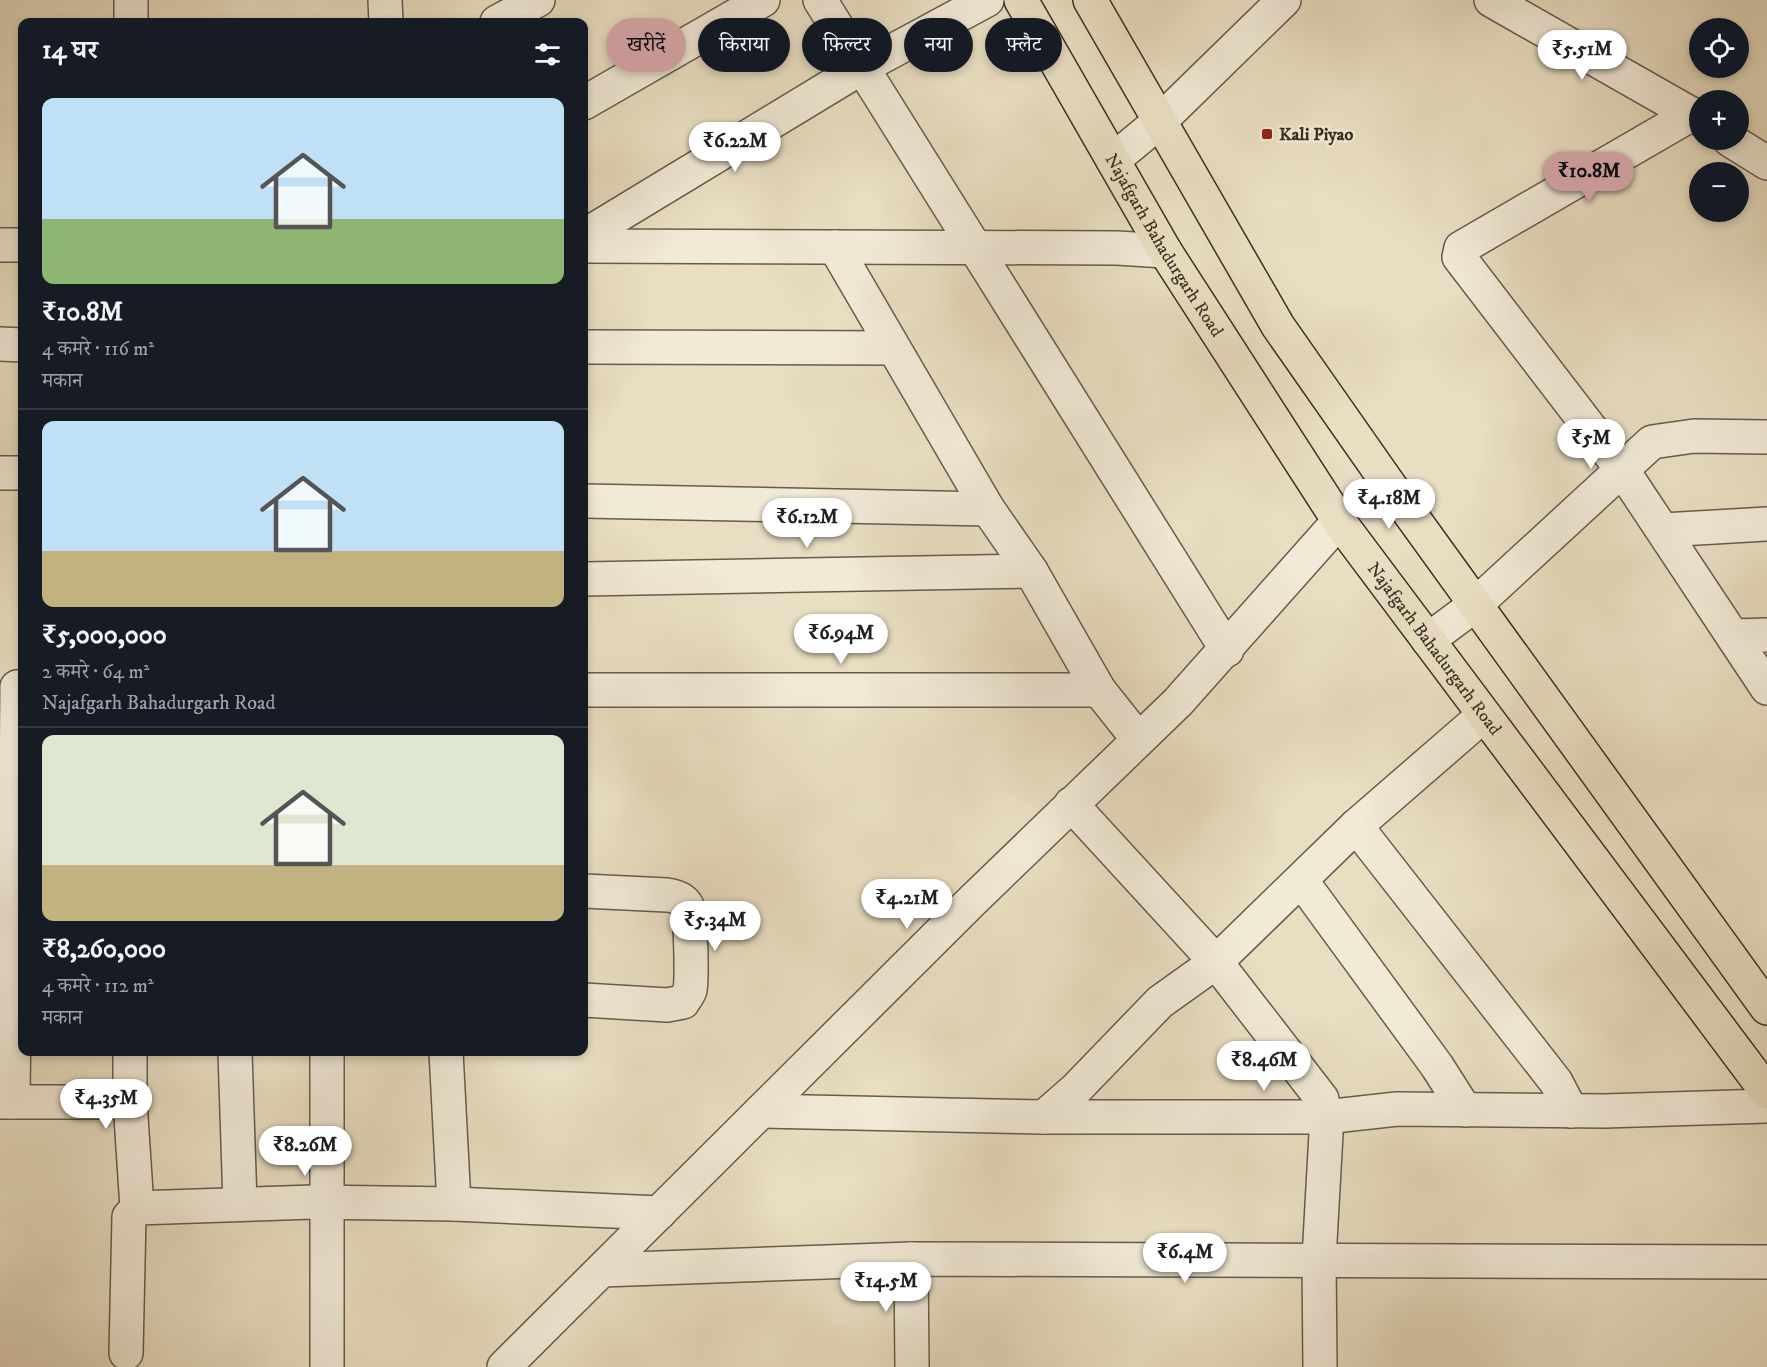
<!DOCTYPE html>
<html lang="hi">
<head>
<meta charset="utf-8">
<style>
  :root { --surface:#171b24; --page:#20242c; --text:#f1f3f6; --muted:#9ea1a6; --line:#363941; --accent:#c59692 }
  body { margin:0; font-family:"IM FELL DW Pica","Noto Serif Devanagari",serif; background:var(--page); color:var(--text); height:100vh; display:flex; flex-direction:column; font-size:22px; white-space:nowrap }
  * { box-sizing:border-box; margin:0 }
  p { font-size:20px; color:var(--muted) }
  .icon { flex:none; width:33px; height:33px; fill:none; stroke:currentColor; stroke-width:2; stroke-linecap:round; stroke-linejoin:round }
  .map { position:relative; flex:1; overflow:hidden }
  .drawer { position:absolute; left:18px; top:18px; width:570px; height:1038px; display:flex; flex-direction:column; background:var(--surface); border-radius:12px; box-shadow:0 3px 9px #0003 }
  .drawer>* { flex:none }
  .top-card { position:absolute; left:606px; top:18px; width:570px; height:54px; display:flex; gap:12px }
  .buttons { position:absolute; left:1689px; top:18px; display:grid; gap:12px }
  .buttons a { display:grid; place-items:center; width:60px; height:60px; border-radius:50%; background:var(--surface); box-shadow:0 3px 9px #0003; font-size:30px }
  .price { position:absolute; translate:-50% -51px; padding:0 14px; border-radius:21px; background:#fff; color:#222; font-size:20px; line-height:39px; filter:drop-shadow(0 2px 3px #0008) }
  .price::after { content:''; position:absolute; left:50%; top:36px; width:18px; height:14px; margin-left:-9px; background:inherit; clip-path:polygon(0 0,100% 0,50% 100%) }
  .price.active { background:var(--accent); color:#111 }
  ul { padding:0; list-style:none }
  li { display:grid; align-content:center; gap:12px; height:318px; padding:0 24px }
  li+li { border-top:2px solid var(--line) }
  li span { display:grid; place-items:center; height:186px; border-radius:12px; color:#555 }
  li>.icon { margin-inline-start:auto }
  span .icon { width:108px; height:108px; fill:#fffc; stroke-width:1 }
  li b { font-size:26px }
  h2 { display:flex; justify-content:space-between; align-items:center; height:72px; padding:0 24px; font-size:26px }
  .tag { padding:0 21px; border-radius:27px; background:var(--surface); box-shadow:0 3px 9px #0003; font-size:21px; line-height:54px }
  .tag.active { background:var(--accent); color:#111 }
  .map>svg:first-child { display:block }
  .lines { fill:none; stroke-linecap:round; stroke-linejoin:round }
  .minor-casing { stroke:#665c4d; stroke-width:36 }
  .major-casing { stroke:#3a3026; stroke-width:36 }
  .minor { stroke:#f1ead7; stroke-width:33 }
  .major { stroke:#e9dec2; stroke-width:33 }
  .poi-dot { fill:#8f2418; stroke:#f1ead7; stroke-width:2 }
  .labels { text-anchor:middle; stroke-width:5; stroke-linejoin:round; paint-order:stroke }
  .poi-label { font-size:18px; font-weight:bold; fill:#3a3026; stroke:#f1ead7; text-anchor:start }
  .street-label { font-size:18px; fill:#3a3026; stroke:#f1ead7 }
</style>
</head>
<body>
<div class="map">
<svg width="1767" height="1367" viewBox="0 0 1767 1367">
  <rect width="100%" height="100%" fill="#e9dec2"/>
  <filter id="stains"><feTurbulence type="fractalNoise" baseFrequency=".00333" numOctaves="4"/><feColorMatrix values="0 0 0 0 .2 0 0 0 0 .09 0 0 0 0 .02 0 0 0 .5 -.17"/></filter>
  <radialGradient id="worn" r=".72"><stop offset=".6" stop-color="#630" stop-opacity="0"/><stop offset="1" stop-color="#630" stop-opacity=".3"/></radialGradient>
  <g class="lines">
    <g class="minor-casing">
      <g id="minor">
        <polyline points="131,0 131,22"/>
        <polyline points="385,0 386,22"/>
        <polyline points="820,0 1227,650"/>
        <polyline points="1491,0 1700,119"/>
        <polyline points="497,22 538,0"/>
        <polyline points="584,103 763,0"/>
        <polyline points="1692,114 1461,248 1459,257 1623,471 1767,688"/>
        <polyline points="1730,140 1767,163"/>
        <polyline points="1113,160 1159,122 1284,0"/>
        <polyline points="584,236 861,68 987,0"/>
        <polyline points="0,245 22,245"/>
        <polyline points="584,246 1117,248 1165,251"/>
        <polyline points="835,247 988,509 1031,571 1099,690 1138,739"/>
        <polyline points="0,344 22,345"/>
        <polyline points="584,347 893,348"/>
        <polyline points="0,473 22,473"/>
        <polyline points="584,501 988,509"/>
        <polyline points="1663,530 1767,524"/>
        <polyline points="584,579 1031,571"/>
        <polyline points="1733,636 1767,635"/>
        <polyline points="1428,640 1475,605 1652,442 1694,436 1767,437"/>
        <polyline points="584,690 1099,690"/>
        <polyline points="1071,804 1216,962 1322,1099 1326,1134 1319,1259 1320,1367"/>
        <polyline points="1356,826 1556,1082 1571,1111"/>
        <polyline points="1301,880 1437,1066 1465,1110"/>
        <path d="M584,891L667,895C675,896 683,898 687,906C691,915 692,979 690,990C689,994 685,998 683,1002L667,1005L584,1000"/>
        <polyline points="130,1052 130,1102 137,1208"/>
        <polyline points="235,1052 240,1204"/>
        <polyline points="327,1052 327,1367"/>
        <polyline points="446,1052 454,1204"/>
        <polyline points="0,1102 130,1102"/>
        <polyline points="13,1102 17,687"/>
        <polyline points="761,1111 1044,1117 1325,1117 1397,1109 1604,1111 1767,1106"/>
        <polyline points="1044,1117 1076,1089 1160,1002 1216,962 1356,826 1484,715"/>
        <polyline points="911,1259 912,1367"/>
        <polyline points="602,1270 911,1259 1767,1262"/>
        <polyline points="126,1353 129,1217 137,1208 313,1202 454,1204 659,1213"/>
        <polyline points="504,1367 971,902 1178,702 1339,521"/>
      </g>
    </g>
    <g class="major-casing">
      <g id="major">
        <path id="s1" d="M1021,0L1165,251L1339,521L1767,1092"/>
        <polyline points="1090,0 1278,326 1390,486 1767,1008"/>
      </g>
    </g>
    <use href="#minor" class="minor"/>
    <use href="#major" class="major"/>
  </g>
  <rect class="poi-dot" x="1261" y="128" width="12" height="12" rx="3"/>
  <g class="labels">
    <g class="poi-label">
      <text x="1279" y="140">Kali Piyao</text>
    </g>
    <g class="street-label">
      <text dy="6" stroke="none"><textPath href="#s1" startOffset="284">Najafgarh Bahadurgarh Road</textPath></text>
      <text dy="6" stroke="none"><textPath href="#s1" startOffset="770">Najafgarh Bahadurgarh Road</textPath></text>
    </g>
  </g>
  <rect width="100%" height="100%" filter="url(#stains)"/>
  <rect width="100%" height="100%" fill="url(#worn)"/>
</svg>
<div class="buttons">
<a><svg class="icon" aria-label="locate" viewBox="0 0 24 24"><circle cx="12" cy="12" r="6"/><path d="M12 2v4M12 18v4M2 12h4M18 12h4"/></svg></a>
<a>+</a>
<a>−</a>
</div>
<b class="price" style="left:1582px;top:81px">₹5.51M</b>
<b class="price" style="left:735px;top:173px">₹6.22M</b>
<b class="price active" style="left:1589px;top:203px">₹10.8M</b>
<b class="price" style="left:1591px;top:470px">₹5M</b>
<b class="price" style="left:1389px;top:530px">₹4.18M</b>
<b class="price" style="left:807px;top:549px">₹6.12M</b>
<b class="price" style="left:841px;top:665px">₹6.94M</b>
<b class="price" style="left:907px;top:930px">₹4.21M</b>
<b class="price" style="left:715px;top:952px">₹5.34M</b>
<b class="price" style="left:1264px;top:1092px">₹8.46M</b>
<b class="price" style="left:106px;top:1130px">₹4.35M</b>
<b class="price" style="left:305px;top:1177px">₹8.26M</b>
<b class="price" style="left:1185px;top:1284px">₹6.4M</b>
<b class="price" style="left:886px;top:1313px">₹14.5M</b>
<div class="top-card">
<a class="tag active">खरीदें</a>
<a class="tag">किराया</a>
<a class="tag">फ़िल्टर</a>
<a class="tag">नया</a>
<a class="tag">फ़्लैट</a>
</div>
<section class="drawer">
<h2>14 घर<svg class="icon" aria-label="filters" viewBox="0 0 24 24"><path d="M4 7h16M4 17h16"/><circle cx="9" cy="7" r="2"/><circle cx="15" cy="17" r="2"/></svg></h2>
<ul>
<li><span style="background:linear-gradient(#bfe0f5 65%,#8fb573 0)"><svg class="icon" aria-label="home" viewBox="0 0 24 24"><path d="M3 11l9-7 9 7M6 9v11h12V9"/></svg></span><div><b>₹10.8M</b><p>4 कमरे · 116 m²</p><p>मकान</p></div></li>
<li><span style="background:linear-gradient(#bfe0f5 70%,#c2b280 0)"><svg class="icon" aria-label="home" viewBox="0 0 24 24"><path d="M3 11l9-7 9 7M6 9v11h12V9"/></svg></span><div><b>₹5,000,000</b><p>2 कमरे · 64 m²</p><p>Najafgarh Bahadurgarh Road</p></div></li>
<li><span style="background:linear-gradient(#dfe7d0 70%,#c2b280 0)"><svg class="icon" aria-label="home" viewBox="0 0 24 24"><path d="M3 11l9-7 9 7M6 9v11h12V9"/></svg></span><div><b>₹8,260,000</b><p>4 कमरे · 112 m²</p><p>मकान</p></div></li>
</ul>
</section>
</div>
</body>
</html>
